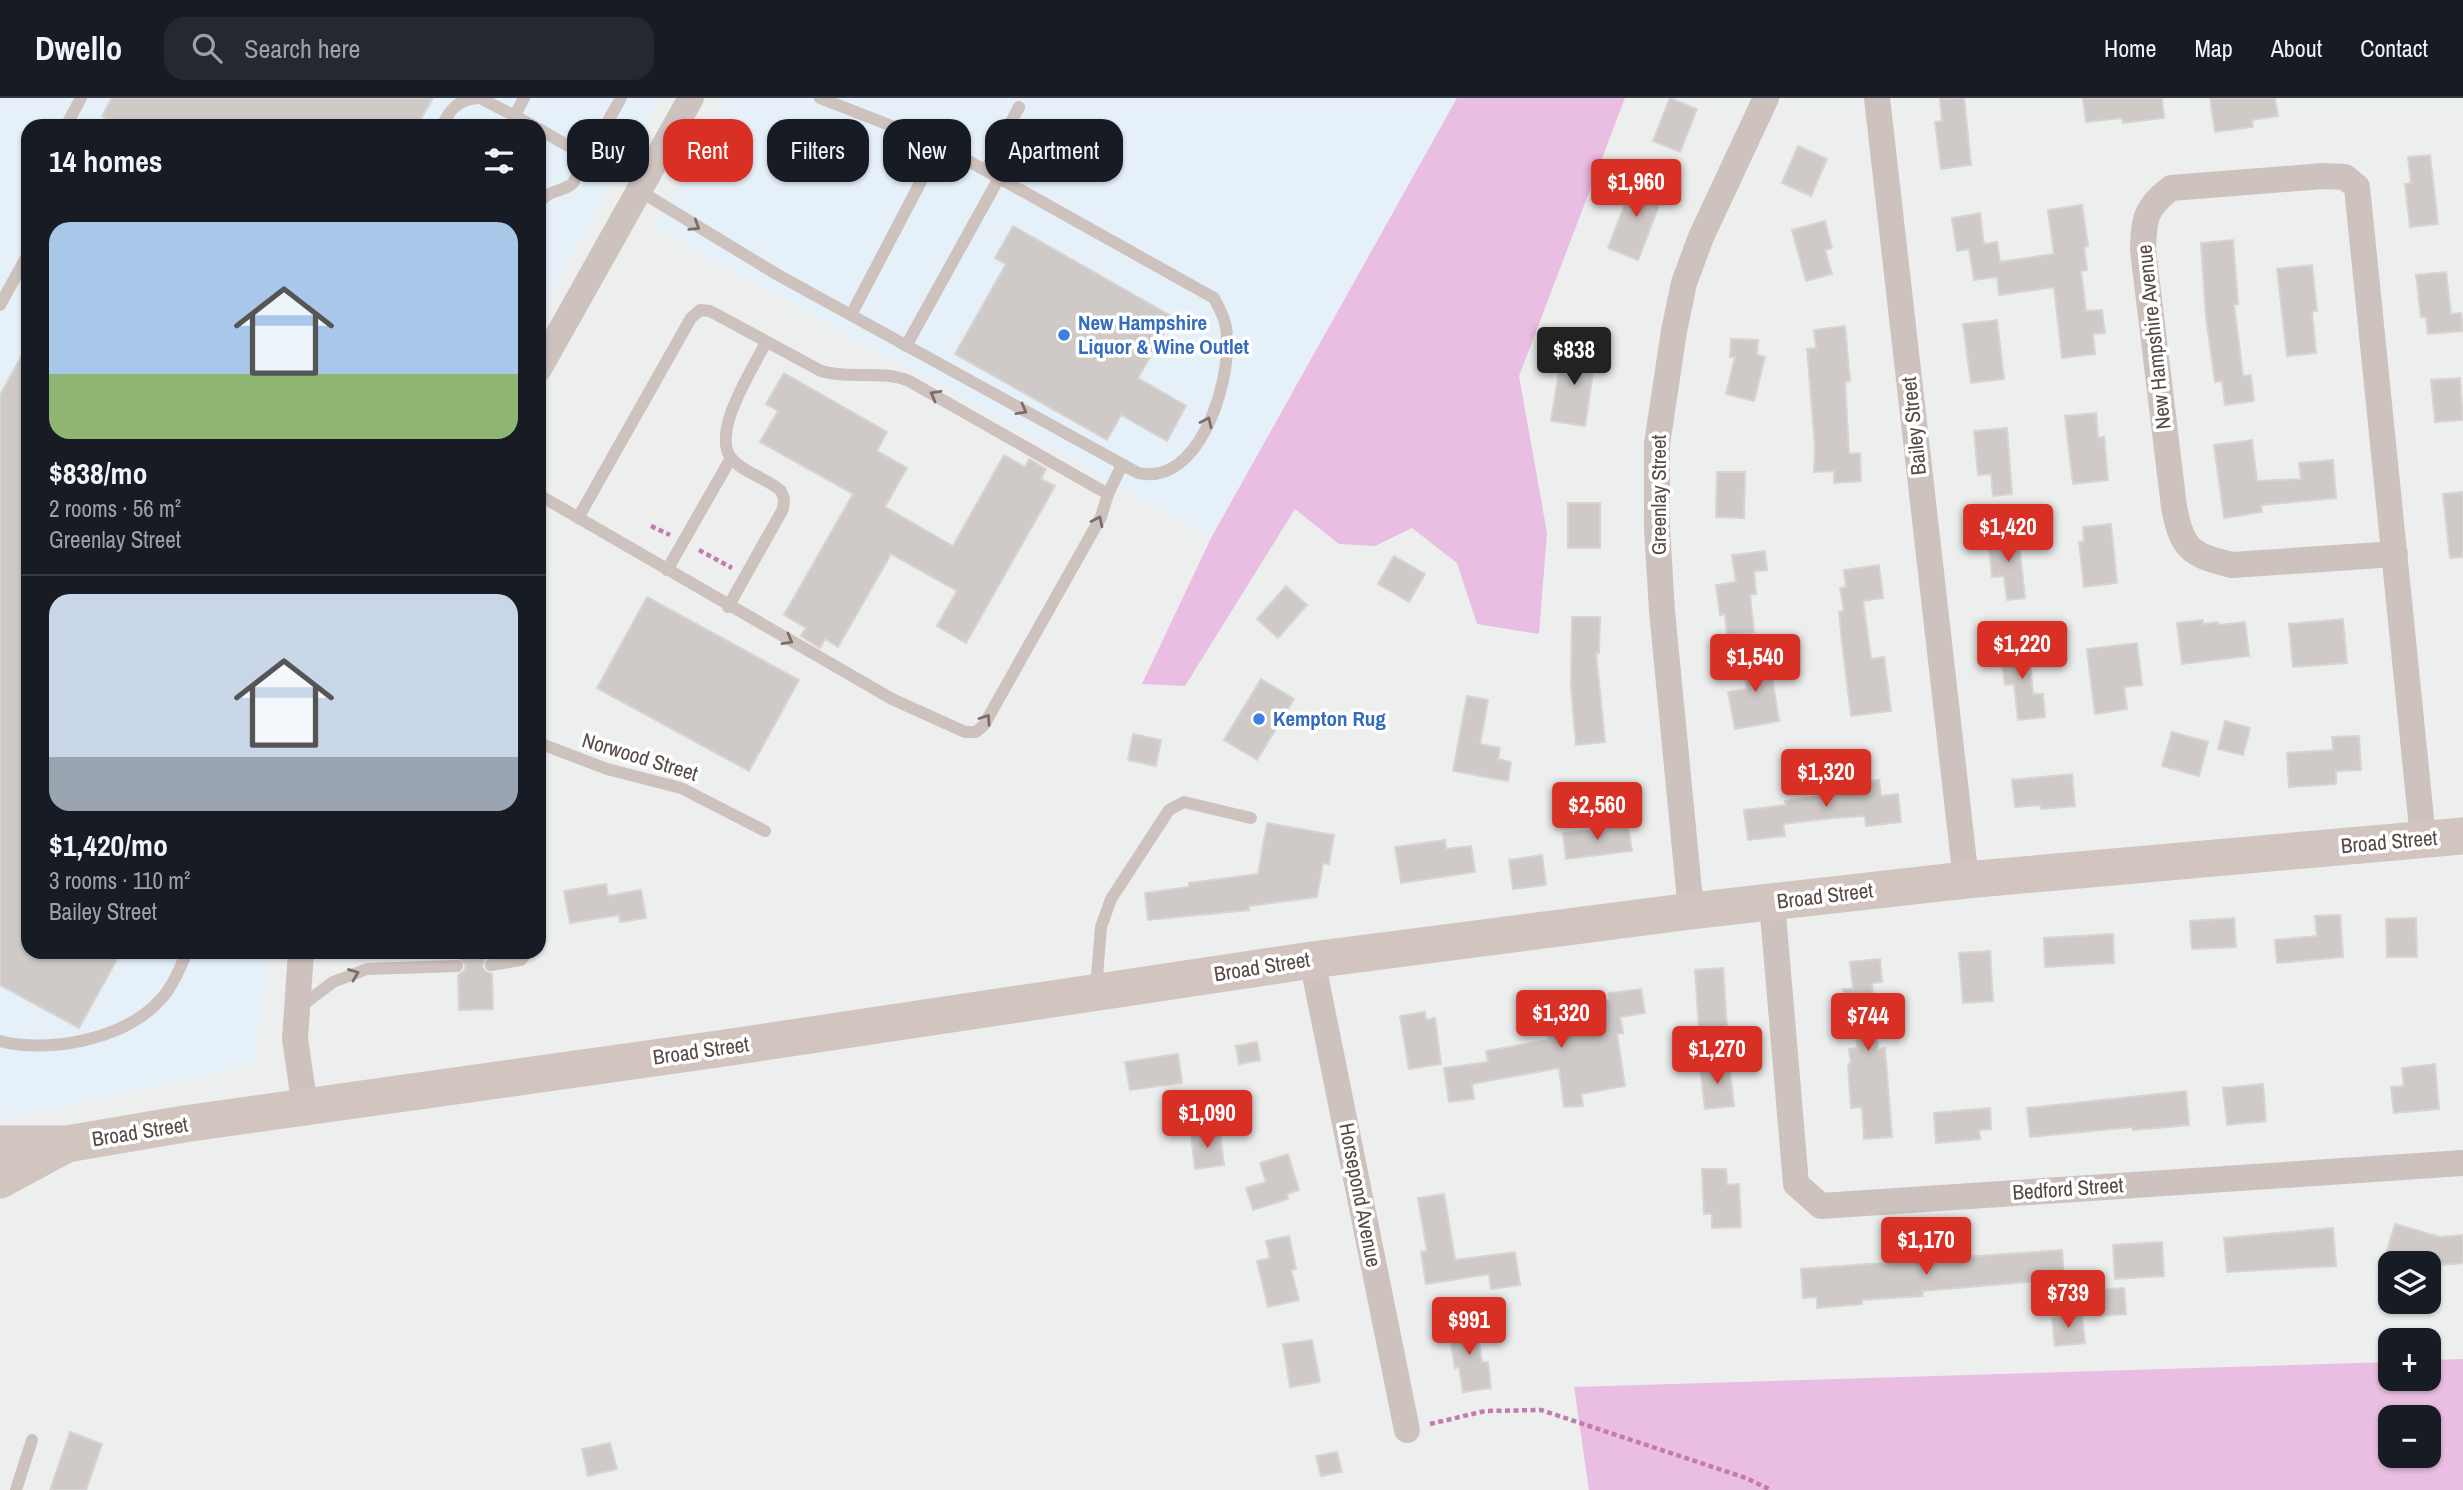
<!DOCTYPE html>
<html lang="en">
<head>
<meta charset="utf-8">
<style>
  :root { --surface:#171b24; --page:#242831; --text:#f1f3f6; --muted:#9ea1a6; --line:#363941; --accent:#d93025 }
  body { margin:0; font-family:"Archivo Narrow",sans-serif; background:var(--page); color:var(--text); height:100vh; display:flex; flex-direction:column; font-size:26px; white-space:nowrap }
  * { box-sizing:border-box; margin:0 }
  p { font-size:23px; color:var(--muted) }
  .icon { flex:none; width:38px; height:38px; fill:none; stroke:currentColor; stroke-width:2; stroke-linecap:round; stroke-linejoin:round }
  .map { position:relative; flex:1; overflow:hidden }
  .drawer { position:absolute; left:21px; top:21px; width:525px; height:840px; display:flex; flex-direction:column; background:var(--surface); border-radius:21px; box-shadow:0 2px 5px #0004 }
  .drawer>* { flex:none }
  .guide { position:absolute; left:567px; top:21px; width:665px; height:63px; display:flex; gap:14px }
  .fabs { position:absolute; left:2378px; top:1153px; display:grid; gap:14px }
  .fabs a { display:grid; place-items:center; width:63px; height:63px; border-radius:14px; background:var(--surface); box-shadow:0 2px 5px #0004; font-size:35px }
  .price { position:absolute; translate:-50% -60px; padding:0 16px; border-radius:7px; background:var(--accent); color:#fff; font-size:23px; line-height:46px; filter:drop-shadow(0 2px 4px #0008) }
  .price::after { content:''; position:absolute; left:50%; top:42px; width:21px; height:16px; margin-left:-10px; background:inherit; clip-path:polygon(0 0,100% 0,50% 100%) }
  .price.on { background:#222; color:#fff }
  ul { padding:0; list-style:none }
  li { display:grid; align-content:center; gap:14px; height:371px; padding:0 28px }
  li+li { border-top:2px solid var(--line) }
  li span { display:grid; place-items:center; height:217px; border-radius:21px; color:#555 }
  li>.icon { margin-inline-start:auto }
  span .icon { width:126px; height:126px; fill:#fffc; stroke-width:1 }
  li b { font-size:30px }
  h2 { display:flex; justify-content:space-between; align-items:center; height:84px; padding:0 28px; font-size:30px }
  .pill { padding:0 24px; border-radius:21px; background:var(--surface); box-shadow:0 2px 5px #0004; font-size:24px; line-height:63px }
  .pill.on { background:var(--accent); color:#fff }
  header { display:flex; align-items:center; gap:42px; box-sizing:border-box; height:98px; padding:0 35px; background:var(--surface); border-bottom:2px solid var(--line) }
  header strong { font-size:33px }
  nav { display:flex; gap:38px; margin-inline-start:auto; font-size:24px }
  .search { width:490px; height:63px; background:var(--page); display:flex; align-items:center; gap:18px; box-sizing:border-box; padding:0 24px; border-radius:21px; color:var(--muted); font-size:26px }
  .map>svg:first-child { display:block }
  .commercial { fill:#e6f0f9 }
  .green { fill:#eabde3; fill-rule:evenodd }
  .building { fill:#cfcac7; stroke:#d7d4d1; stroke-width:2 }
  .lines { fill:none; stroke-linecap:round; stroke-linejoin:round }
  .path { stroke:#c479b0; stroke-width:4.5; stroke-dasharray:5 3.5; stroke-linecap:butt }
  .lane { stroke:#cdc2be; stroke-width:12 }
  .street { stroke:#cdc2be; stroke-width:26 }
  .secondary { stroke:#d2c4be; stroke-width:37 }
  .oneway { stroke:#7b6e6a }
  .shop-dot { fill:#3f7fe0; stroke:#fff; stroke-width:2.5 }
  .labels { text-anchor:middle; stroke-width:7; stroke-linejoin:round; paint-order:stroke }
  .shop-label { font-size:21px; font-weight:bold; fill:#366cbe; stroke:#fff; text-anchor:start }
  .street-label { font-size:21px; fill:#584a46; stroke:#fff }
</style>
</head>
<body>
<header>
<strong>Dwello</strong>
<div class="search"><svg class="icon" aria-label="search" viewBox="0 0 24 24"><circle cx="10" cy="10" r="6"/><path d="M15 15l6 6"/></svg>Search here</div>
<nav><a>Home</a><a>Map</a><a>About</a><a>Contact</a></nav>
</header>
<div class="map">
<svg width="2463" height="1392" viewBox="0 0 2463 1392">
  <rect width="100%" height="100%" fill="#ecefee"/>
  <g class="commercial">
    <polygon points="0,0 661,0 539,215 539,28 28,28 28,854 270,854 253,967 0,1022"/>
    <polygon points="725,0 1457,0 1211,440 655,129"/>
  </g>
  <g class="green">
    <polygon points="1457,0 1625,0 1519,278 1547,435 1539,536 1477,526 1457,465 1412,430 1375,448 1339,446 1295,411 1185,588 1142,586 1211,440"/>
    <path d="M2463,1261V1392H1589L1574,1289L2390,1264V1281H2429V1262ZM2390,1320H2429V1358H2390Z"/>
  </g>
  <g class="building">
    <polygon points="112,0 433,0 417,28 120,28 102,18"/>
    <polygon points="1670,0 1697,11 1680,54 1653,43"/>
    <polygon points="1950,0 1964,0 1971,67 1941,71 1935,24 1942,23 1940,1"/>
    <polygon points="2083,0 2162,0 2164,20 2123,25 2122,20 2086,24"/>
    <polygon points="2210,0 2275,0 2278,18 2252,22 2253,29 2215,34"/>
    <polygon points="1798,48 1827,61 1811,98 1782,85"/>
    <polygon points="2430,57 2438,126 2410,129 2405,86 2411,85 2408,59"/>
    <polygon points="1635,80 1665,92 1638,162 1608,150"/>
    <polygon points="2082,107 2088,148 2084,149 2087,172 2081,173 2086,213 2102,212 2105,235 2093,236 2095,256 2062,260 2054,189 1999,197 1997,179 1974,182 1969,151 1957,153 1952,120 1980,115 1984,146 1997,144 2000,164 2054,156 2048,112"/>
    <polygon points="1825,123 1832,150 1825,152 1832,176 1806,183 1792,132"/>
    <polygon points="1013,128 1173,219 1138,280 1186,308 1167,343 1121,317 1107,342 955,256 1006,166 995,160"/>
    <polygon points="2233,142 2238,206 2234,206 2243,278 2251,277 2254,303 2225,307 2222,283 2215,284 2206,219 2201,145"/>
    <polygon points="2312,167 2317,213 2312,213 2316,255 2287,258 2277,171"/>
    <polygon points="2446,174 2451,216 2461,215 2463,233 2428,236 2426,219 2421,219 2416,177"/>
    <polygon points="1997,222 2004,281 1971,285 1963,226"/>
    <polygon points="1845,228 1850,283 1845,284 1849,356 1860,355 1861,383 1834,385 1834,373 1814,374 1815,348 1807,251 1816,250 1814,232"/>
    <polygon points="1731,241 1758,242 1757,257 1765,259 1754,303 1726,296 1735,259 1730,259"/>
    <polygon points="28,246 28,854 121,854 79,930 0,887 0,297"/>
    <polygon points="1563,249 1596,254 1585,328 1551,323"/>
    <polygon points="784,275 887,334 877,353 907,370 885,409 953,448 1004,357 1025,369 1029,361 1046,371 1041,381 1055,388 966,545 937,528 957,493 891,456 838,549 825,541 820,550 801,538 806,530 784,517 853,396 760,344 778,313 766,306"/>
    <polygon points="2460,280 2463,322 2435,324 2431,282"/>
    <polygon points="2096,315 2098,340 2104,339 2108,382 2073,386 2065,318"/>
    <polygon points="2007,330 2012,396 1993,398 1991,376 1978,377 1974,333"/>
    <polygon points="2252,342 2257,383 2301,381 2299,365 2333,362 2336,400 2261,407 2262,414 2224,420 2214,347"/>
    <polygon points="1717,374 1745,374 1744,420 1716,419"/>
    <polygon points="2463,394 2463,459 2450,460 2443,396"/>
    <rect x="1568" y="405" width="32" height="45"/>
    <polygon points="2111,426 2117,485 2084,489 2079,444 2084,444 2083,429"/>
    <polygon points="2018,436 2025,500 2007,502 2004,478 1992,479 1988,439"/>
    <polygon points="1765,453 1767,472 1754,473 1756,496 1750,497 1754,534 1727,537 1725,516 1720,517 1716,487 1736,484 1732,457"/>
    <polygon points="1394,458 1425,476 1409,504 1378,486"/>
    <polygon points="1879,467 1883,500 1863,503 1871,561 1884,559 1891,613 1851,618 1842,544 1839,514 1844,513 1840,490 1846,489 1844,472"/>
    <polygon points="1286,488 1307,507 1278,540 1257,521"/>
    <polygon points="647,499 799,582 749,673 597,590"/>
    <polygon points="1572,519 1600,519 1599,555 1596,555 1605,644 1576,647 1571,588"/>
    <polygon points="2343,521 2347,565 2293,569 2289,526"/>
    <polygon points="2203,522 2203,526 2218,524 2219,527 2245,524 2249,558 2182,566 2177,525"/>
    <polygon points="2028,545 2033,596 2043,596 2045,619 2018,622 2014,586 2005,587 2000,548"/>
    <polygon points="2137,545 2142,587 2124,589 2127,611 2095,616 2087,551"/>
    <polygon points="1768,554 1779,623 1735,631 1728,594 1747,591 1741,558"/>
    <polygon points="1261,581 1294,601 1257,662 1224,642"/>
    <polygon points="1467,598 1488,602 1480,646 1500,650 1498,661 1511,664 1508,683 1453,673"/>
    <polygon points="2225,623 2250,630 2243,657 2218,651"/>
    <polygon points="2172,634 2208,644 2199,678 2162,668"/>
    <polygon points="1133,636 1161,642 1156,668 1128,662"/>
    <polygon points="2359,638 2361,672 2336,673 2336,686 2289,689 2287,655 2333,652 2332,639"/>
    <polygon points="2072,676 2075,708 2041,711 2040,707 2015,709 2012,682"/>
    <polygon points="1879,682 1881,698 1898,696 1901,724 1866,728 1865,718 1833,720 1783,726 1785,738 1748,742 1744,712 1786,707 1785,703 1826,697 1826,687"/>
    <polygon points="1267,725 1334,737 1329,766 1323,765 1317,799 1249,808 1249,812 1148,822 1145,795 1189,789 1189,785 1258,776"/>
    <polygon points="1628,727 1632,753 1566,761 1563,735"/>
    <polygon points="1445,742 1446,751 1471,748 1475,774 1401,785 1395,749"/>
    <polygon points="1542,757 1546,787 1513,791 1509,762"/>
    <polygon points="606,786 608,798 641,792 646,820 620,824 619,817 570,825 564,793"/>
    <polygon points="2340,817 2343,859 2277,865 2275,842 2317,838 2315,818"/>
    <polygon points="2234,820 2236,849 2192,851 2190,823"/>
    <polygon points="2416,820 2417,859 2387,859 2386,821"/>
    <polygon points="2113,836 2114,865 2045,869 2044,840"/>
    <polygon points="1990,853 1993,903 1963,905 1959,855"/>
    <polygon points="457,854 491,854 491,858 485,861 482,868 485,873 492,876 493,911 459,912 458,877 464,873 466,867 457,859"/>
    <polygon points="1880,861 1882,884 1872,885 1878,951 1885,950 1892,1039 1864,1041 1862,1009 1851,1010 1848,966 1851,966 1849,951 1857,950 1855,922 1846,922 1843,891 1853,891 1850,864"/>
    <polygon points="1723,870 1727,930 1699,931 1695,872"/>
    <polygon points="1641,891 1645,915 1620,919 1623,935 1617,936 1625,988 1581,996 1583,1008 1564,1009 1559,970 1472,986 1474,1001 1449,1004 1444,970 1488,964 1486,953 1549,942 1543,899 1569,895 1571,908 1610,902 1609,895"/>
    <polygon points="1425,914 1426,922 1435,920 1441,966 1409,971 1400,918"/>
    <polygon points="1257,944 1260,962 1239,966 1236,948"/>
    <polygon points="1178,956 1182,985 1130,992 1125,964"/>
    <polygon points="1729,965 1734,1008 1705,1011 1700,969"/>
    <polygon points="2435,966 2439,1011 2394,1015 2391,989 2404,988 2402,970"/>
    <polygon points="2263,986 2266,1023 2227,1027 2223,990"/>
    <polygon points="2186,993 2189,1027 2133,1032 2133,1029 2030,1039 2027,1010"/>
    <polygon points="1990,1010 1991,1031 1979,1032 1980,1041 1936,1045 1934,1015"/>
    <polygon points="1220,1034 1224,1067 1195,1071 1191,1037"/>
    <polygon points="1288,1056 1299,1092 1287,1096 1288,1101 1253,1112 1246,1090 1266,1084 1260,1065"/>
    <polygon points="1702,1071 1726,1071 1727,1087 1739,1086 1741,1129 1712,1130 1712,1116 1704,1116"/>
    <polygon points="1444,1096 1455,1162 1515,1154 1520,1187 1491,1191 1489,1176 1426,1186 1421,1154 1427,1153 1418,1100"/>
    <polygon points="2395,1126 2440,1139 2463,1137 2463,1165 2429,1168 2429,1166 2405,1166 2385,1159"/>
    <polygon points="2333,1130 2336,1168 2227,1174 2224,1140"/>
    <polygon points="1289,1138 1296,1171 1291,1172 1299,1202 1268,1209 1257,1163 1270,1160 1266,1143"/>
    <polygon points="2162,1144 2164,1178 2115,1181 2113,1147"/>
    <polygon points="2062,1152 2064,1181 1922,1193 1923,1198 1862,1202 1862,1206 1817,1210 1817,1199 1803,1200 1801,1171"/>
    <polygon points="2124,1190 2126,1216 2098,1218 2096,1192"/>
    <polygon points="2082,1217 2085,1245 2055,1248 2052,1220"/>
    <polygon points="1476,1223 1482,1264 1488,1264 1491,1290 1463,1294 1459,1269 1455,1270 1448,1226"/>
    <polygon points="1312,1242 1320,1284 1290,1289 1283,1246"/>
    <polygon points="70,1334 102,1346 86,1392 50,1392"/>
    <polygon points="610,1345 617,1371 588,1378 582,1351"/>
    <polygon points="1337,1354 1342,1374 1321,1378 1316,1358"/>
  </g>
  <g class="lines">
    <g class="path">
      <polyline points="651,428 670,437"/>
      <polyline points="699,452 732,470"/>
      <polyline points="1430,1326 1485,1313 1541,1312 1746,1380 1771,1392"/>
    </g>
    <g class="lane">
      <polyline points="480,0 534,28"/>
      <polyline points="515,17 524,0"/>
      <polyline points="66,28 81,0"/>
      <path d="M442,28C450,11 459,1 478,0"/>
      <polyline points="539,31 589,60"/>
      <polyline points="986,72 1019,9"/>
      <path d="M638,92L778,177L1138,375C1199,389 1230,286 1227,240C1227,225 1221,213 1214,200L940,47L820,0"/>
      <path d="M539,106C547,91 562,95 573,85L621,0"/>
      <polyline points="0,207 28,156"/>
      <polyline points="851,217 940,47"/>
      <polyline points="906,248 999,80"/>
      <polyline points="1108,396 1122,367"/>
      <path d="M539,397L892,601L965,634H976L984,627L1101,419L1108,396L909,283C880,271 851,282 821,273L710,213L700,212L691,220L578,420"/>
      <polyline points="667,472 731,360"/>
      <path d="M728,509L783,411L784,401L781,393C767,380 743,375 731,360C711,333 753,271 766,244"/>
      <polyline points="539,645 607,671 681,690 765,733"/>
      <polyline points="491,867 521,862 527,854"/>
      <polyline points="1096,891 1101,829 1111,801 1169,712 1184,704 1251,720"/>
      <polyline points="300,909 333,884 367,871 457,868"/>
      <path d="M0,943C49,956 126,941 161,901C173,888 180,870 187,854"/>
      <polyline points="16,1392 32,1342"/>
    </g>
    <g class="street">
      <polyline points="1877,0 1966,782"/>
      <polyline points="539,271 691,0"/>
      <path d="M2395,456L2232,467C2190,457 2182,451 2174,409L2143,152C2144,120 2145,110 2171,90L2323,78L2345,79L2357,89L2423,740"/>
      <polyline points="1772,804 1796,1086 1821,1108 2463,1065"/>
      <polyline points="1691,813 1662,513 1657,430 1657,346 1674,233 1684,185 1701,139 1766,0"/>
      <polyline points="301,854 295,941 305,1009"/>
      <polyline points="1312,862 1407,1332"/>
    </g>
    <g class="secondary">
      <polyline points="0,1046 67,1046 184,1026 718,951 1312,862 1691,813 1966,782 2463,738"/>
      <polyline points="0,1082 63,1048"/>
    </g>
  </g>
  <defs><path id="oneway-chevron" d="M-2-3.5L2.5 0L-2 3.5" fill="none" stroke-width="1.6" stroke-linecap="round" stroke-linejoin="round" transform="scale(1.75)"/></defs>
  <g class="oneway">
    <use href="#oneway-chevron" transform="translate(695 128) rotate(32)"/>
    <use href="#oneway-chevron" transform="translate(935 297) rotate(-151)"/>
    <use href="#oneway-chevron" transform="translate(1022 312) rotate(29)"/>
    <use href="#oneway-chevron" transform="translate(1207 324) rotate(-64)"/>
    <use href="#oneway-chevron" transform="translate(1098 423) rotate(-64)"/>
    <use href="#oneway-chevron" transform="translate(788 542) rotate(29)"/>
    <use href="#oneway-chevron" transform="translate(986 621) rotate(-56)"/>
    <use href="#oneway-chevron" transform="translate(354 876) rotate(-21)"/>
  </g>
  <g class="shop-dot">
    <circle cx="1064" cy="237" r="7"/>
    <circle cx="1259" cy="621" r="7"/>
  </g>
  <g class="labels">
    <g class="shop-label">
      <text x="1078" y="232">New Hampshire<tspan x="1078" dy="24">Liquor &amp; Wine Outlet</tspan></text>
      <text x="1273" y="628">Kempton Rug</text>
    </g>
    <g class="street-label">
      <text transform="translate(2154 239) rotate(-96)" y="7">New Hampshire Avenue</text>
      <text transform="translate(1914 328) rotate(-96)" y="7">Bailey Street</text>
      <text transform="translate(1659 397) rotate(-90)" y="7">Greenlay Street</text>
      <text transform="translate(640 659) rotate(17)" y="7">Norwood Street</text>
      <text transform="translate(2389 744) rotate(-5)" y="7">Broad Street</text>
      <text transform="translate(1825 798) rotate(-7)" y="7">Broad Street</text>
      <text transform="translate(1262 869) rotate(-9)" y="7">Broad Street</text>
      <text transform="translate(701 953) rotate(-8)" y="7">Broad Street</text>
      <text transform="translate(140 1034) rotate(-9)" y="7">Broad Street</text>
      <text transform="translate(2068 1091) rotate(-4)" y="7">Bedford Street</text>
      <text transform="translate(1360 1097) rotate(79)" y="7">Horsepond Avenue</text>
    </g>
  </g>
</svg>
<div class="fabs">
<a><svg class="icon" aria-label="layers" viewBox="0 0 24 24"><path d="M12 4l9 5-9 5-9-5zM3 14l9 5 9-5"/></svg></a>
<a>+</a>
<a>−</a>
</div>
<b class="price" style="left:1636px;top:121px">$1,960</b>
<b class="price on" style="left:1574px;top:289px">$838</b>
<b class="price" style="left:2008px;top:466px">$1,420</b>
<b class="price" style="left:2022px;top:583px">$1,220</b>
<b class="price" style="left:1755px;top:596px">$1,540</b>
<b class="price" style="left:1826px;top:711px">$1,320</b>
<b class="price" style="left:1597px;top:744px">$2,560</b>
<b class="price" style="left:1561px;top:952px">$1,320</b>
<b class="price" style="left:1868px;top:955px">$744</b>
<b class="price" style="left:1717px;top:988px">$1,270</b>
<b class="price" style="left:1207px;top:1052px">$1,090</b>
<b class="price" style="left:1926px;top:1179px">$1,170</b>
<b class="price" style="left:2068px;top:1232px">$739</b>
<b class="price" style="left:1469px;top:1259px">$991</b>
<div class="guide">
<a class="pill">Buy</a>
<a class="pill on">Rent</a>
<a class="pill">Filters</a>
<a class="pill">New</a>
<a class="pill">Apartment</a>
</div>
<section class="drawer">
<h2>14 homes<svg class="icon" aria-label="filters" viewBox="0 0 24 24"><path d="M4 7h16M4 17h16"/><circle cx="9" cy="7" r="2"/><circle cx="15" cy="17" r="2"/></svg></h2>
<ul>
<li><span style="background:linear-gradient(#a9c7e8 70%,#8fb573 0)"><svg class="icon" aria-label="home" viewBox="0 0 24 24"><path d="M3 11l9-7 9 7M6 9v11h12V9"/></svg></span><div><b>$838/mo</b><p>2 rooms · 56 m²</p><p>Greenlay Street</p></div></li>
<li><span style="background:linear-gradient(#c9d6e8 75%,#9aa5b1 0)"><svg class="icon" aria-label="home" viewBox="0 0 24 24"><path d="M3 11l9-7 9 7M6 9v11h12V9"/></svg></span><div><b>$1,420/mo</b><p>3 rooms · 110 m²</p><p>Bailey Street</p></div></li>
</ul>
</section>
</div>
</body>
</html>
